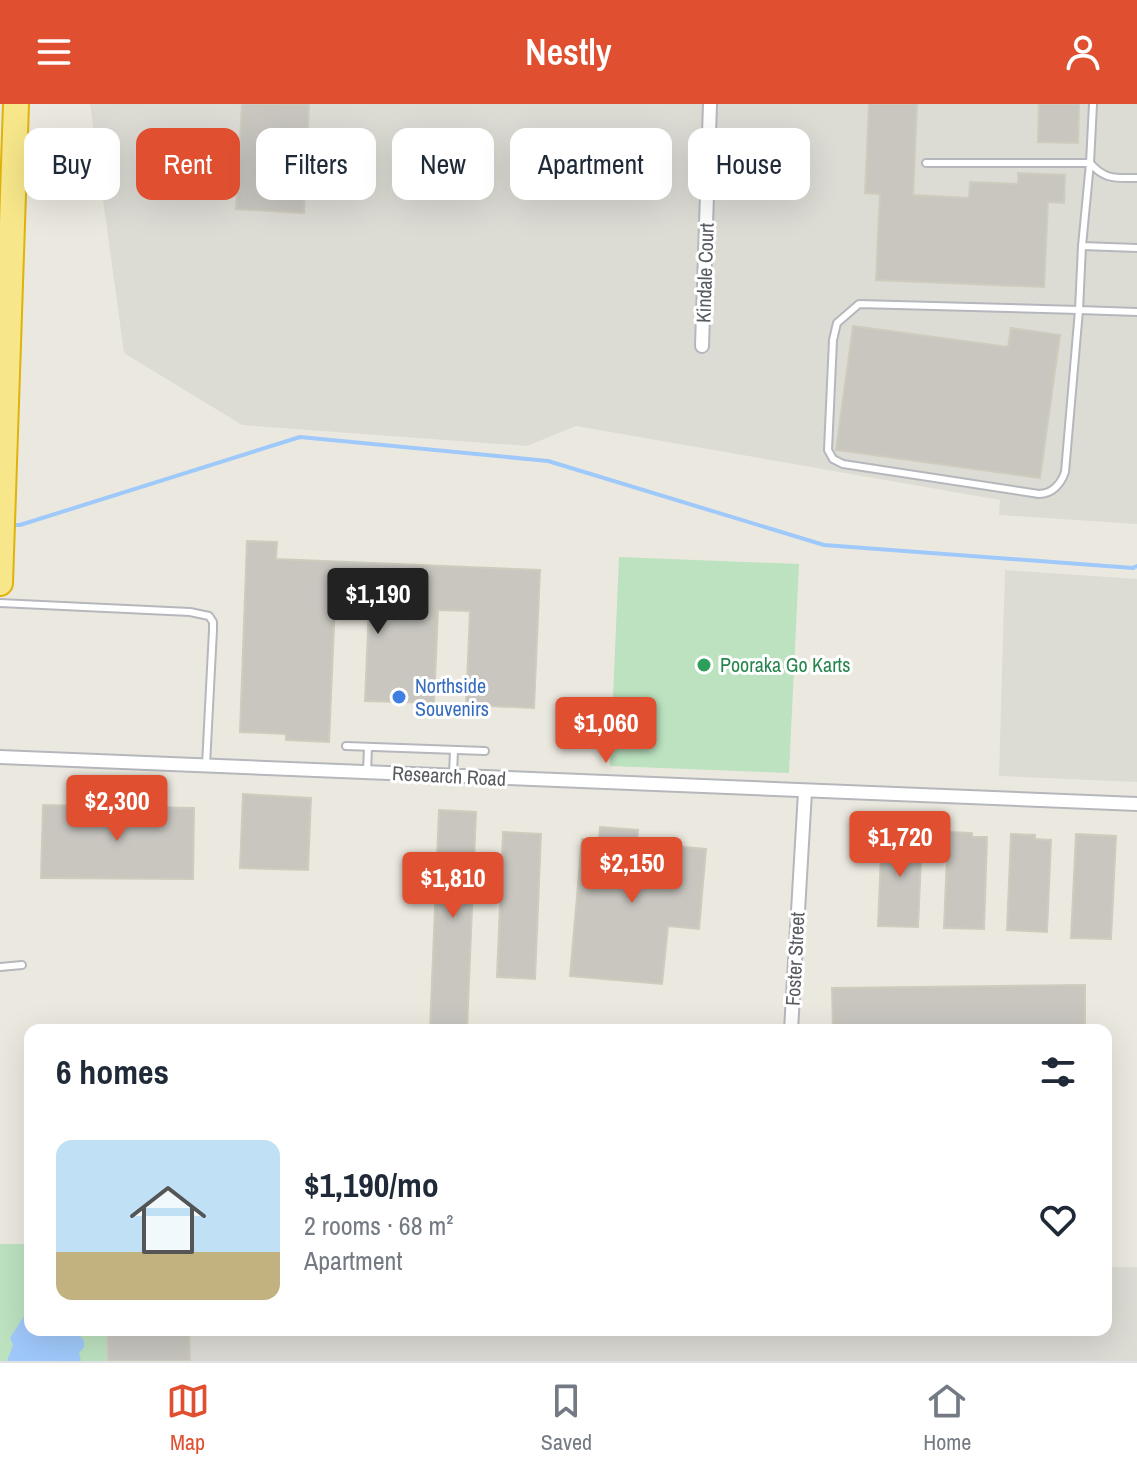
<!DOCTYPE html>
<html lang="en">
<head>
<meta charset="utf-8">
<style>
  :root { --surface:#fff; --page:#f2f2f3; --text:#1f2937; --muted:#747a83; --line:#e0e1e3; --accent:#e05030 }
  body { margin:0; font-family:"Archivo Narrow",sans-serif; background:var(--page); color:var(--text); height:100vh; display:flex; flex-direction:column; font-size:30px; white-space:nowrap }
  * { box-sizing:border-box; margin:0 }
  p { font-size:26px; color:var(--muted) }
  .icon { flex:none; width:44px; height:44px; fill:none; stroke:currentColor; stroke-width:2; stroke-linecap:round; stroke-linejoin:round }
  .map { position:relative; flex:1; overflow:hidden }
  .side { position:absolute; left:24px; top:920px; width:1088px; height:312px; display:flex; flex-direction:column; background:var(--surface); border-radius:16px; box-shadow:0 8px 32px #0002 }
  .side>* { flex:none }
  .guide { position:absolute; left:24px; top:24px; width:1090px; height:72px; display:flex; gap:16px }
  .price { position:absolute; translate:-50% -68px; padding:0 18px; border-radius:8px; background:var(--accent); color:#fff; font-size:26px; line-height:52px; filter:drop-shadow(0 2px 4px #0008) }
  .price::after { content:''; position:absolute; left:50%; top:48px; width:24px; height:18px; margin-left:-12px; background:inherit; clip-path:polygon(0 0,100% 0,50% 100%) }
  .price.current { background:#222; color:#fff }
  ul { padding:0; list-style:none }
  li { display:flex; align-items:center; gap:24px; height:200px; padding:0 32px }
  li+li { border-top:2px solid var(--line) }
  li span { display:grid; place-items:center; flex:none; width:224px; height:160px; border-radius:16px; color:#555 }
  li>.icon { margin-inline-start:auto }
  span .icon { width:96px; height:96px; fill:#fffc; stroke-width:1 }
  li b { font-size:34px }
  h2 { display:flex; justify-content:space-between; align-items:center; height:96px; padding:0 32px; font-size:34px }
  .chip { padding:0 28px; border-radius:16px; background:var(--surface); box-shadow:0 8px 32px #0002; font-size:28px; line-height:72px }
  .chip.current { background:var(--accent); color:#fff }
  header { display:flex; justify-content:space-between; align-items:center; height:104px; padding:0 32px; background:var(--accent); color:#fff; font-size:36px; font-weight:600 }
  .tabs { display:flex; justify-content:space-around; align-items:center; height:112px; border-top:2px solid var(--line); background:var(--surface); font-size:22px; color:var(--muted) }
  .tabs a { display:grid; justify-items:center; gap:4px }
  .tabs .current { color:var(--accent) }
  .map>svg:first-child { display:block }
  .industrial { fill:#dcdbd4 }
  .green { fill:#bce2c0 }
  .water { fill:#a0c9fb }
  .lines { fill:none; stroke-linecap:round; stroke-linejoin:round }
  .stream { stroke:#a0c9fb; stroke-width:4 }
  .building { fill:#c8c6bf; stroke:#cfccbe; stroke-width:2 }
  .lane-casing { stroke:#b5b7bc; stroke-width:10 }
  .street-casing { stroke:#b5b7bc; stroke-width:16 }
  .highway-casing { stroke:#e0b30a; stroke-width:28 }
  .lane { stroke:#fff; stroke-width:6 }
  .street { stroke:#fff; stroke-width:12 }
  .highway { stroke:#f7e78a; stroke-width:24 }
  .leisure-dot { fill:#2e9e5b; stroke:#fff; stroke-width:3 }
  .shop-dot { fill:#3f7fe0; stroke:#fff; stroke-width:3 }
  .labels { text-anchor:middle; stroke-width:6; stroke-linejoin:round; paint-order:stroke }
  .street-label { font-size:20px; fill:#585b60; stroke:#fff }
  .leisure-label { font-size:20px; fill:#27864d; stroke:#fff; text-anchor:start }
  .shop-label { font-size:20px; fill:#366cbe; stroke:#fff; text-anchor:start }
</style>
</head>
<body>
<header><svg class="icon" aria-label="menu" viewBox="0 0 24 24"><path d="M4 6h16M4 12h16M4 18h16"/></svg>Nestly<svg class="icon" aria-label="person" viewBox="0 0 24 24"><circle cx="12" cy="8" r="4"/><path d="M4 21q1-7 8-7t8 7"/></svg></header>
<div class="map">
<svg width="1137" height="1257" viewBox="0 0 1137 1257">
  <rect width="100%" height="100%" fill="#ebe9df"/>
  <g class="industrial">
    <polygon points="90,0 1137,0 1137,420 999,411 1000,396 576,322 527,342 242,321 124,249"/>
    <polygon points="1005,466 1137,475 1137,678 999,672"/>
    <polygon points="1106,1163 1137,1163 1137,1257 107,1257 106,1226 1106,1226"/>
  </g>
  <g class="green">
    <polygon points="619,453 799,460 789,669 610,662"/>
    <polygon points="0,1140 30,1140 30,1226 106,1226 107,1257 0,1257"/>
  </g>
  <polygon class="water" points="30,1184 30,1226 76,1226 84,1237 84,1243 79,1249 81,1257 7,1257 13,1241 10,1234 24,1212 27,1187"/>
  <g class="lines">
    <polyline class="stream" points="10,421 20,421 300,333 548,357 824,441 1133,464 1137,462"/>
  </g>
  <g class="building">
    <polygon points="242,0 309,0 304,109 236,105"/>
    <polygon points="869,0 917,0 913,91 969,94 970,78 1018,80 1018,69 1065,71 1064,99 1048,98 1044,183 876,176 880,90 865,89"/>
    <polygon points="1039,0 1079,0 1078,39 1038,38"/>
    <polygon points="853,222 1008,243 1011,224 1060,231 1040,374 836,346"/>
    <polygon points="247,437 277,438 276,455 540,466 534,604 466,601 470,507 438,506 434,599 365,597 369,502 335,500 329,638 286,636 286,630 240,628"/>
    <polygon points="243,690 311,694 308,766 240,764"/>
    <polygon points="43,701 194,704 193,775 41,774"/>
    <polygon points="439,706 476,708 467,926 430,926"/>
    <polygon points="600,723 638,726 637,739 706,745 699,825 668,822 662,880 570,872 582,735 599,736"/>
    <polygon points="882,726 906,727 906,731 922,731 918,823 878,822"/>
    <polygon points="503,728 541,730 535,875 497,873"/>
    <polygon points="948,728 972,729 972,733 987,733 984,825 944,824"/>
    <polygon points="1011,730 1035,731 1035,735 1051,736 1047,828 1007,826"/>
    <polygon points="1076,730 1116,732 1111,835 1071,834"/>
    <polygon points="1085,881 1085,926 833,926 832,884"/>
    <polygon points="107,1226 189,1226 190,1257 108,1257"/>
  </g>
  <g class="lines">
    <g class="lane-casing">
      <g id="lane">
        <path d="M1093,0L1090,59C1105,76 1115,74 1137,74"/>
        <polyline points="926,59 1090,59 1082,142 1137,144"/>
        <polyline points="1082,142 1079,206 1137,208"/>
        <path d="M859,200L1079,206L1065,368C1061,380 1052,390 1039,390L843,360L833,355L828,346L833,236L837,219Z"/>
        <polyline points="0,499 190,508 209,512 213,518 213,526 206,661"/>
        <polyline points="346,642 485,647"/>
        <polyline points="367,668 368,643"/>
        <polyline points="453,670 454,646"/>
        <polyline points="0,863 22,861"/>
      </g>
    </g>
    <g class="street-casing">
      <g id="street">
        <polyline points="702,242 710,0"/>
        <polyline points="0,653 1137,700"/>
        <polyline points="791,926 805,688"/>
      </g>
    </g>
    <g class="highway-casing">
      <polyline id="highway" points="0,479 16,0"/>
    </g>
    <use href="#lane" class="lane"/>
    <use href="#street" class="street"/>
    <use href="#highway" class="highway"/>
  </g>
  <circle class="leisure-dot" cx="704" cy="561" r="8"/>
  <circle class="shop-dot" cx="399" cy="593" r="8"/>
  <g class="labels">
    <g class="street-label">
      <text transform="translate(705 169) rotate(-88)" y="7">Kindale Court</text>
      <text transform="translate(449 672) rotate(3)" y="7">Research Road</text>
      <text transform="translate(795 855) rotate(-87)" y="7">Foster Street</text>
    </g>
    <g class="leisure-label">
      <text x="720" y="568">Pooraka Go Karts</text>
    </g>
    <g class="shop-label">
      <text x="415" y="589">Northside<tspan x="415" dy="23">Souvenirs</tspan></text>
    </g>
  </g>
</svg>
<b class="price current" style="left:378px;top:532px">$1,190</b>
<b class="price" style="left:606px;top:661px">$1,060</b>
<b class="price" style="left:117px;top:739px">$2,300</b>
<b class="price" style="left:900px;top:775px">$1,720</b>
<b class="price" style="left:632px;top:801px">$2,150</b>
<b class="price" style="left:453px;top:816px">$1,810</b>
<div class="guide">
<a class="chip">Buy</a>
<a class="chip current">Rent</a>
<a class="chip">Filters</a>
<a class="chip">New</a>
<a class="chip">Apartment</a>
<a class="chip">House</a>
</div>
<section class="side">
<h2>6 homes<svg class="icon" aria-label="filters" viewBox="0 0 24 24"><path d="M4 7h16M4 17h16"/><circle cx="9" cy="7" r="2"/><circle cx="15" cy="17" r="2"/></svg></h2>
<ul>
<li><span style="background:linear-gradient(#bfe0f5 70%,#c2b280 0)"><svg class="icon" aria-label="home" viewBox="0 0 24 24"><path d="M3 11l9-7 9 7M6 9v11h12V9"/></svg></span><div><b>$1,190/mo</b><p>2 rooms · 68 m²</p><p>Apartment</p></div><svg class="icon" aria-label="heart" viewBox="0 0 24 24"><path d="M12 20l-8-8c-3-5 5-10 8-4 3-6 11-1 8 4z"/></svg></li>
</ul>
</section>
</div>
<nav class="tabs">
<a class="current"><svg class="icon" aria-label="map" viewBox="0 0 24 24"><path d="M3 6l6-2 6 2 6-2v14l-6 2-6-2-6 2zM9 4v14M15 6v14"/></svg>Map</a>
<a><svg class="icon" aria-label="saved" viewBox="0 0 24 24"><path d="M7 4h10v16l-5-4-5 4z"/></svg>Saved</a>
<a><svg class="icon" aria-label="home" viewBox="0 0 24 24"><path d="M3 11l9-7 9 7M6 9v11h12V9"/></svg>Home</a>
</nav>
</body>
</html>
